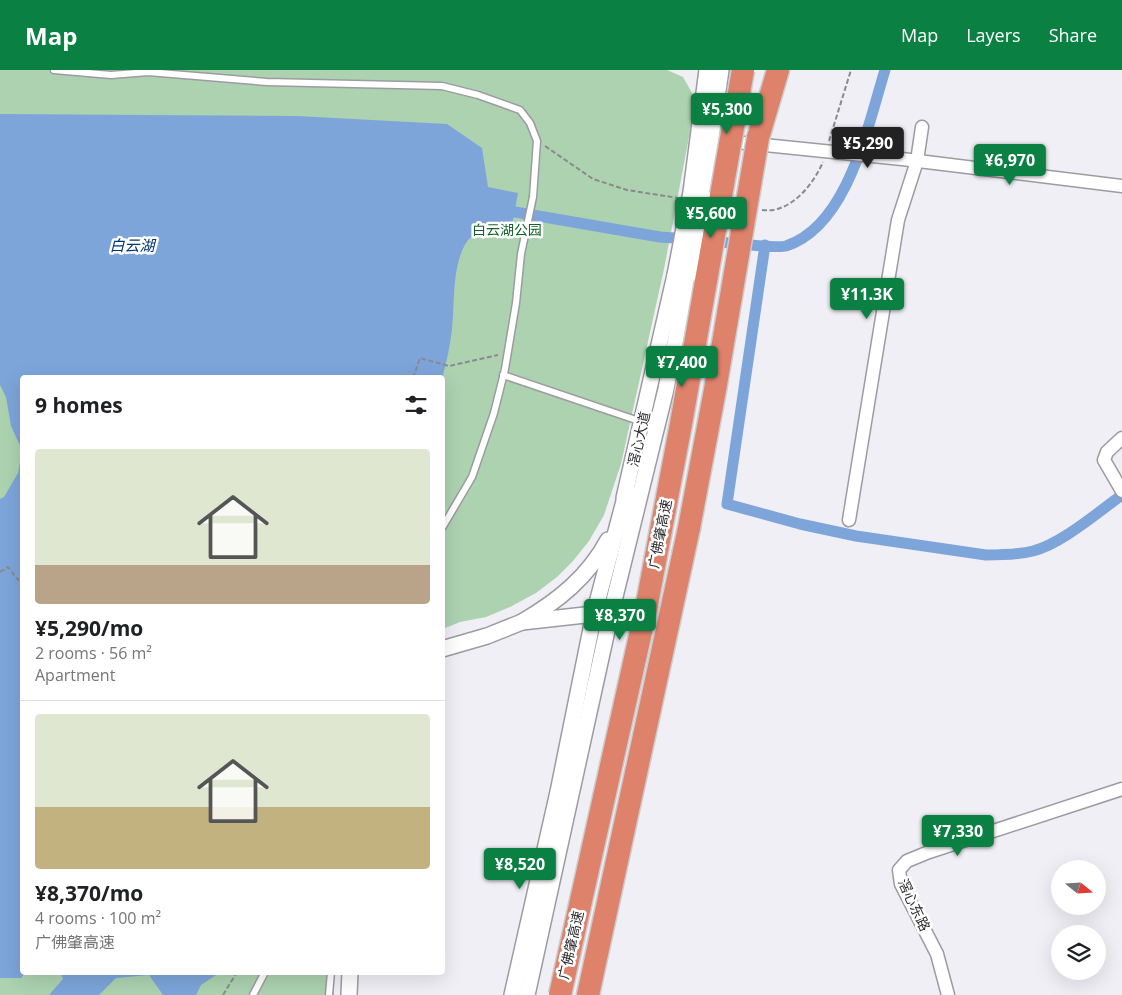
<!DOCTYPE html>
<html lang="en">
<head>
<meta charset="utf-8">
<style>
  :root { --surface:#fff; --page:#f6f6f6; --text:#202124; --muted:#757577; --line:#e0e0e0; --accent:#0b8043 }
  body { margin:0; font-family:"Open Sans","Noto Sans SC",sans-serif; background:var(--page); color:var(--text); height:100vh; display:flex; flex-direction:column; font-size:19px; white-space:nowrap }
  * { box-sizing:border-box; margin:0 }
  p { font-size:16px; color:var(--muted) }
  .icon { flex:none; width:28px; height:28px; fill:none; stroke:currentColor; stroke-width:2; stroke-linecap:round; stroke-linejoin:round }
  .map { position:relative; flex:1; overflow:hidden }
  .side { position:absolute; left:20px; top:305px; width:425px; height:600px; display:flex; flex-direction:column; background:var(--surface); border-radius:5px; box-shadow:0 5px 20px #0002 }
  .side>* { flex:none }
  .needle { width:32px; rotate:108deg }
  .tools { position:absolute; left:1051px; top:790px; display:grid; gap:10px }
  .tools a { display:grid; place-items:center; width:55px; height:55px; border-radius:50%; background:var(--surface); box-shadow:0 5px 20px #0002; font-size:25px }
  .price { position:absolute; translate:-50% -42px; padding:0 11px; border-radius:5px; background:var(--accent); color:#fff; font-size:16px; line-height:32px; filter:drop-shadow(0 1px 2px #0008) }
  .price::after { content:''; position:absolute; left:50%; top:30px; width:15px; height:11px; margin-left:-8px; background:inherit; clip-path:polygon(0 0,100% 0,50% 100%) }
  .price.active { background:#222; color:#fff }
  ul { padding:0; list-style:none }
  li { display:grid; align-content:center; gap:10px; height:265px; padding:0 15px }
  li+li { border-top:1px solid var(--line) }
  li span { display:grid; place-items:center; height:155px; border-radius:5px; color:#555 }
  li>.icon { margin-inline-start:auto }
  span .icon { width:90px; height:90px; fill:#fffc; stroke-width:1 }
  li b { font-size:21px }
  h2 { display:flex; justify-content:space-between; align-items:center; height:60px; padding:0 15px; font-size:21px }
  header { display:flex; align-items:center; gap:30px; box-sizing:border-box; height:70px; padding:0 25px; background:var(--accent); color:#fff }
  header strong { font-size:24px }
  nav { display:flex; gap:28px; margin-inline-start:auto; font-size:18px }
  .map>svg:first-child { display:block }
  .green { fill:#acd2b0 }
  .water { fill:#7da5da }
  .lines { fill:none; stroke-linecap:round; stroke-linejoin:round }
  .canal { stroke:#7da5da; stroke-width:11 }
  .service-casing { stroke:#9d9ba2; stroke-width:9 }
  .minor-casing { stroke:#9d9ba2; stroke-width:15 }
  .tertiary-casing { stroke:#9d9ba2; stroke-width:18 }
  .motorway-casing { stroke:#cccccd; stroke-width:25 }
  .path { stroke:#8a8a8e; stroke-width:2; stroke-dasharray:5 2.5; stroke-linecap:butt }
  .service { stroke:#fff; stroke-width:6 }
  .minor { stroke:#fff; stroke-width:12 }
  .tertiary { stroke:#fff; stroke-width:15 }
  .motorway { stroke:#df826b; stroke-width:22 }
  .tertiary-bridge-casing { stroke:#9d9ba2; stroke-width:18; stroke-linecap:butt }
  .motorway-bridge-casing { stroke:#cccccd; stroke-width:25; stroke-linecap:butt }
  .tertiary-bridge { stroke:#fff; stroke-width:15 }
  .motorway-bridge { stroke:#df826b; stroke-width:22 }
  .labels { text-anchor:middle; stroke-width:5; stroke-linejoin:round; paint-order:stroke }
  .park-label { font-size:14px; fill:#136429; stroke:#fff }
  .street-label { font-size:14px; fill:#2b2b2d; stroke:#fff }
  .water-label { font-size:15px; font-style:italic; fill:#003574; stroke:#fff }
</style>
</head>
<body>
<header>
<strong>Map</strong>
<nav><a>Map</a><a>Layers</a><a>Share</a></nav>
</header>
<div class="map">
<svg width="1122" height="925" viewBox="0 0 1122 925">
  <rect width="100%" height="100%" fill="#f0eff6"/>
  <polygon class="green" points="0,0 667,0 683,7 696,30 664,199 621,394 604,445 589,471 573,491 557,507 536,523 510,537 486,547 460,552 443,559 442,308 22,308 22,902 334,903 334,925 0,925"/>
  <g class="water">
    <path d="M0,44L297,46L447,54L482,78L488,117L518,123L512,156C501,158 481,158 472,166C451,185 455,233 452,259C450,275 447,292 442,308H22V380L11,356L6,327L0,315Z"/>
    <polygon points="22,383 22,902 25,903 21,908 0,908 0,429 4,427 18,403"/>
    <polygon points="61,903 219,903 201,915 196,925 163,925 149,905 116,908 99,925 49,925 63,909"/>
  </g>
  <g class="lines">
    <g class="canal">
      <polyline points="515,142 660,167 689,169"/>
      <path d="M710,171C724,172 775,179 786,176C848,156 868,55 885,0"/>
      <path d="M765,175L727,434L800,454L856,466L986,485C1001,485 1017,485 1033,481C1061,474 1097,443 1122,425"/>
    </g>
    <g class="service-casing">
      <g id="service">
        <polyline points="54,0 111,5 148,2 267,12 442,16 478,25 520,40 530,53 537,71 533,127 521,184 516,233 505,299 494,343 472,407 442,458"/>
        <polyline points="503,305 642,352"/>
        <polyline points="253,925 265,902"/>
        <polyline points="329,925 331,902"/>
      </g>
    </g>
    <g class="minor-casing">
      <g id="minor">
        <polyline points="725,71 902,89 1122,116"/>
        <polyline points="1122,368 1107,382 1104,390 1122,421"/>
        <polyline points="849,450 898,150 917,91 922,57"/>
        <polyline points="948,925 937,884 901,814 899,800 907,791 929,782 1122,719"/>
      </g>
    </g>
    <g class="tertiary-casing">
      <g id="tertiary">
        <polyline points="691,122 707,0"/>
        <polyline points="703,126 721,0"/>
        <polyline points="624,428 675,205"/>
        <path d="M522,552C558,531 588,507 608,470"/>
        <polyline points="442,579 487,566 522,552 594,544 603,546"/>
        <polyline points="349,925 350,902"/>
        <polyline points="512,925 558,722 594,544 627,420"/>
        <polyline points="527,925 610,547 666,319 688,206"/>
      </g>
    </g>
    <g class="motorway-casing">
      <g id="motorway">
        <polyline points="758,68 778,0"/>
        <polyline points="588,925 689,458"/>
      </g>
    </g>
    <g class="path">
      <polyline points="829,71 851,0"/>
      <polyline points="545,76 593,109 627,120 678,128"/>
      <path d="M762,140C790,144 813,115 823,92"/>
      <polyline points="413,308 420,288 449,296 498,285"/>
      <polyline points="0,502 8,497 18,510 22,505"/>
      <polyline points="223,925 237,902"/>
    </g>
    <use href="#service" class="service"/>
    <use href="#minor" class="minor"/>
    <use href="#tertiary" class="tertiary"/>
    <use href="#motorway" class="motorway"/>
    <g class="tertiary-bridge-casing">
      <g id="tertiary-bridge">
        <polyline points="675,205 691,122"/>
        <polyline points="688,206 703,126"/>
      </g>
    </g>
    <g class="motorway-bridge-casing">
      <g id="motorway-bridge">
        <polyline points="689,458 715,320 758,68"/>
        <polyline points="560,925 646,539 681,354 743,0"/>
      </g>
    </g>
    <use href="#tertiary-bridge" class="tertiary-bridge"/>
    <use href="#motorway-bridge" class="motorway-bridge"/>
  </g>
  <g class="labels">
    <g class="park-label">
      <text x="507" y="165">白云湖公园</text>
    </g>
    <g class="street-label">
      <text transform="translate(639 369) rotate(-77)" y="5">滘心大道</text>
      <text transform="translate(660 464) rotate(-79)" y="5">广佛肇高速</text>
      <text transform="translate(914 835) rotate(65)" y="5">滘心东路</text>
      <text transform="translate(571 875) rotate(-77)" y="5">广佛肇高速</text>
    </g>
    <g class="water-label">
      <text x="132" y="181">白云湖</text>
    </g>
  </g>
</svg>
<div class="tools">
<a><svg class="needle" viewBox="-14 -14 28 28"><path d="M0-13l5 13h-10z" fill="#e53935"/><path d="M0 13l5-13h-10z" fill="#757577"/></svg></a>
<a><svg class="icon" aria-label="layers" viewBox="0 0 24 24"><path d="M12 4l9 5-9 5-9-5zM3 14l9 5 9-5"/></svg></a>
</div>
<b class="price" style="left:727px;top:65px">¥5,300</b>
<b class="price active" style="left:868px;top:99px">¥5,290</b>
<b class="price" style="left:1010px;top:116px">¥6,970</b>
<b class="price" style="left:711px;top:169px">¥5,600</b>
<b class="price" style="left:867px;top:250px">¥11.3K</b>
<b class="price" style="left:682px;top:318px">¥7,400</b>
<b class="price" style="left:620px;top:571px">¥8,370</b>
<b class="price" style="left:958px;top:787px">¥7,330</b>
<b class="price" style="left:520px;top:820px">¥8,520</b>
<section class="side">
<h2>9 homes<svg class="icon" aria-label="filters" viewBox="0 0 24 24"><path d="M4 7h16M4 17h16"/><circle cx="9" cy="7" r="2"/><circle cx="15" cy="17" r="2"/></svg></h2>
<ul>
<li><span style="background:linear-gradient(#dfe7d0 75%,#b9a48a 0)"><svg class="icon" aria-label="home" viewBox="0 0 24 24"><path d="M3 11l9-7 9 7M6 9v11h12V9"/></svg></span><div><b>¥5,290/mo</b><p>2 rooms · 56 m²</p><p>Apartment</p></div></li>
<li><span style="background:linear-gradient(#dfe7d0 60%,#c2b280 0)"><svg class="icon" aria-label="home" viewBox="0 0 24 24"><path d="M3 11l9-7 9 7M6 9v11h12V9"/></svg></span><div><b>¥8,370/mo</b><p>4 rooms · 100 m²</p><p>广佛肇高速</p></div></li>
</ul>
</section>
</div>
</body>
</html>
